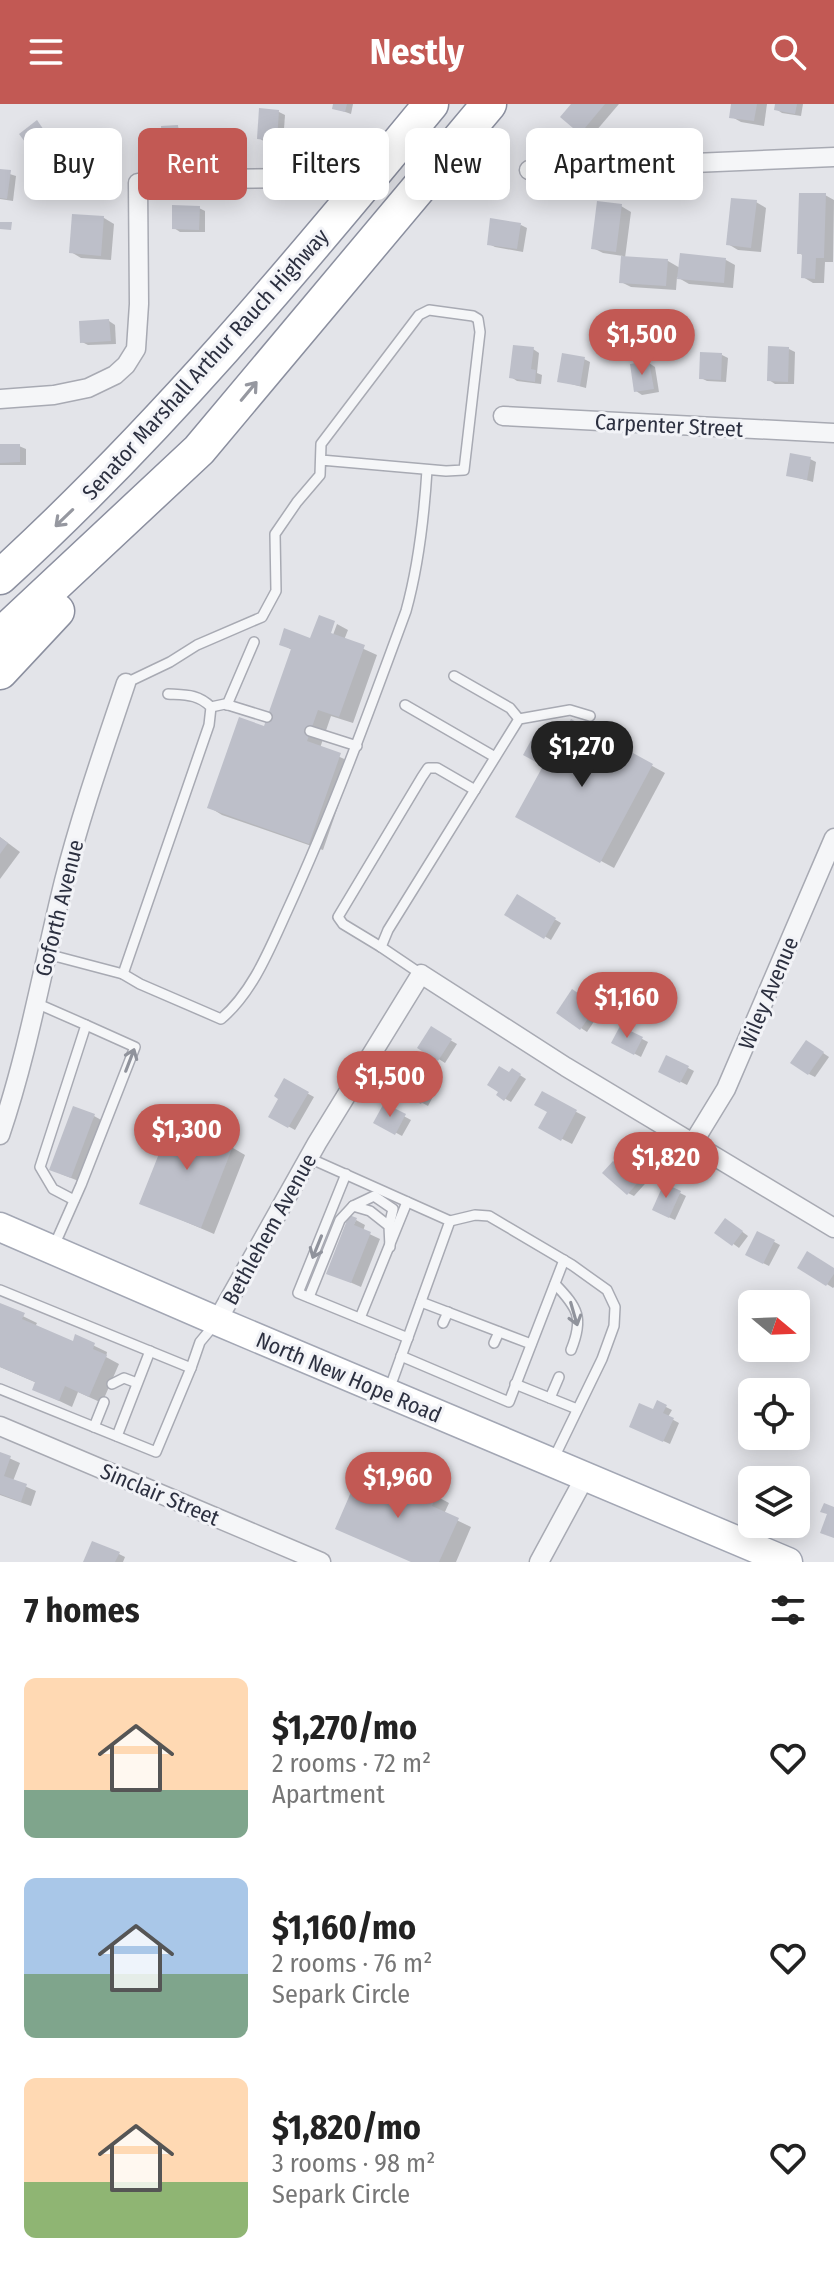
<!DOCTYPE html>
<html lang="en">
<head>
<meta charset="utf-8">
<style>
  :root { --surface:#fff; --page:#f2f2f2; --text:#222; --muted:#767676; --accent:#c25954 }
  body { margin:0; font-family:"Fira Sans Condensed",sans-serif; background:var(--page); color:var(--text); height:100vh; display:flex; flex-direction:column; font-size:30px; white-space:nowrap }
  * { box-sizing:border-box; margin:0 }
  p { font-size:26px; color:var(--muted) }
  .icon { flex:none; width:44px; height:44px; fill:none; stroke:currentColor; stroke-width:2; stroke-linecap:round; stroke-linejoin:round }
  .map { position:relative; height:1458px; overflow:hidden }
  .drawer { display:flex; flex-direction:column; background:var(--surface); flex:1 }
  .drawer>* { flex:none }
  .guide { position:absolute; left:24px; top:24px; width:786px; height:72px; display:flex; gap:16px }
  .needle { width:52px; rotate:109deg }
  .buttons { position:absolute; left:738px; top:1186px; display:grid; gap:16px }
  .buttons a { display:grid; place-items:center; width:72px; height:72px; border-radius:12px; background:var(--surface); box-shadow:0 4px 20px #0003; font-size:40px }
  .price { position:absolute; translate:-50% -68px; padding:0 18px; border-radius:28px; background:var(--accent); color:#fff; font-size:26px; line-height:52px; filter:drop-shadow(0 2px 4px #0008) }
  .price::after { content:''; position:absolute; left:50%; top:48px; width:24px; height:18px; margin-left:-12px; background:inherit; clip-path:polygon(0 0,100% 0,50% 100%) }
  .price.on { background:#222; color:#fff }
  ul { padding:0; list-style:none }
  li { display:flex; align-items:center; gap:24px; height:200px; padding:0 24px }
  li span { display:grid; place-items:center; flex:none; width:224px; height:160px; border-radius:12px; color:#555 }
  li>.icon { margin-inline-start:auto }
  span .icon { width:96px; height:96px; fill:#fffc; stroke-width:1 }
  li b { font-size:34px }
  h2 { display:flex; justify-content:space-between; align-items:center; height:96px; padding:0 24px; font-size:34px }
  .pill { padding:0 28px; border-radius:12px; background:var(--surface); box-shadow:0 4px 20px #0003; font-size:28px; line-height:72px }
  .pill.on { background:var(--accent); color:#fff }
  header { display:flex; justify-content:space-between; align-items:center; height:104px; padding:0 24px; background:var(--accent); color:#fff; font-size:36px; font-weight:700 }
  .map>svg:first-child { display:block }
  .shadow { fill:#0003 }
  .building { fill:#bdbfc9 }
  .lines { fill:none; stroke-linecap:round; stroke-linejoin:round }
  .service-casing { stroke:#a8aab3; stroke-width:12 }
  .minor-casing { stroke:#a8aab3; stroke-width:21 }
  .primary-casing { stroke:#a3a7b4; stroke-width:31 }
  .motorway-casing { stroke:#8b8f9f; stroke-width:37 }
  .service { stroke:#f5f6f8; stroke-width:9 }
  .minor { stroke:#f5f6f8; stroke-width:18 }
  .primary { stroke:#fff; stroke-width:28 }
  .motorway { stroke:#fff; stroke-width:34 }
  .oneway { stroke:#9698a0 }
  .oneway2 { stroke:#90939c }
  .labels { text-anchor:middle; stroke-width:6; stroke-linejoin:round; paint-order:stroke }
  .street-label { font-size:22px; fill:#2c3040; stroke:#f2f3f7 }
</style>
</head>
<body>
<header><svg class="icon" aria-label="menu" viewBox="0 0 24 24"><path d="M4 6h16M4 12h16M4 18h16"/></svg>Nestly<svg class="icon" aria-label="search" viewBox="0 0 24 24"><circle cx="10" cy="10" r="6"/><path d="M15 15l6 6"/></svg></header>
<div class="map">
<svg width="834" height="1458" viewBox="0 0 834 1458">
  <rect width="100%" height="100%" fill="#e3e4e9"/>
  <g class="shadow">
    <polygon points="335,0 353,0 351,10 334,4"/>
    <polygon points="573,0 619,0 590,34 581,29"/>
    <polygon points="734,0 767,0 764,22 741,18 732,13"/>
    <polygon points="777,0 803,0 801,12 782,9 776,5"/>
    <polygon points="261,6 279,8 285,11 283,39 265,38 259,34"/>
    <polygon points="37,19 51,33 36,44 22,30"/>
    <polygon points="177,23 183,26 184,42 170,43 164,40"/>
    <polygon points="104,34 114,39 115,71 76,73 67,67 76,48"/>
    <polygon points="0,67 16,72 13,97 0,95"/>
    <polygon points="825,91 834,96 833,158 825,158 824,179 813,179 803,173 804,152 799,149"/>
    <polygon points="756,98 766,104 761,148 738,146 728,140"/>
    <polygon points="621,102 631,108 625,154 668,157 680,164 726,156 735,161 733,184 689,180 677,173 676,186 631,183 621,178 623,152 603,149 593,144"/>
    <polygon points="199,104 205,107 205,128 180,128 174,124"/>
    <polygon points="74,112 104,114 114,120 111,156 81,154 71,148"/>
    <polygon points="521,121 527,124 523,148 495,143 489,140"/>
    <polygon points="109,217 115,221 116,240 88,241 82,238"/>
    <polygon points="533,245 539,249 537,269 542,271 541,280 517,277 511,273"/>
    <polygon points="789,245 795,248 794,280 775,280 769,276"/>
    <polygon points="722,251 728,254 726,278 707,277 701,274"/>
    <polygon points="584,255 590,258 586,284 560,277"/>
    <polygon points="649,259 655,263 659,288 642,291 636,287"/>
    <polygon points="0,342 19,342 26,345 26,361 0,361"/>
    <polygon points="810,355 816,358 813,378 788,371"/>
    <polygon points="337,520 348,526 344,536 377,551 353,619 331,612 320,644 353,659 323,746 222,711 209,703 265,624 292,546 281,540 312,536 330,539"/>
    <polygon points="572,618 665,669 614,764 518,712"/>
    <polygon points="0,733 20,748 0,775"/>
    <polygon points="517,793 561,819 551,836 507,810"/>
    <polygon points="578,891 601,907 587,928 558,909"/>
    <polygon points="621,924 648,938 641,953 614,939"/>
    <polygon points="431,925 457,940 445,959 420,943"/>
    <polygon points="813,942 829,953 815,973 809,970"/>
    <polygon points="667,953 694,967 687,981 660,967"/>
    <polygon points="512,966 526,975 511,998 499,991"/>
    <polygon points="407,967 438,983 428,1002 397,985"/>
    <polygon points="285,977 314,993 295,1026 270,1012 280,994"/>
    <polygon points="542,990 586,1013 572,1040 541,1024 549,1008"/>
    <polygon points="385,1002 411,1016 402,1032 376,1018"/>
    <polygon points="94,1012 103,1017 81,1078 61,1070"/>
    <polygon points="192,1014 237,1034 233,1044 245,1051 214,1130 142,1099"/>
    <polygon points="629,1051 653,1071 634,1092 628,1089 619,1062"/>
    <polygon points="680,1089 686,1092 675,1116 660,1109"/>
    <polygon points="356,1116 365,1121 363,1127 380,1135 361,1183 329,1169"/>
    <polygon points="732,1120 748,1132 739,1144 717,1128"/>
    <polygon points="758,1129 780,1141 769,1162 747,1151"/>
    <polygon points="800,1163 834,1166 834,1183 833,1184"/>
    <polygon points="0,1201 37,1219 35,1223 74,1239 76,1233 107,1248 106,1253 119,1260 102,1299 78,1288 72,1303 34,1285 37,1279 0,1263"/>
    <polygon points="658,1299 672,1306 668,1313 679,1319 670,1340 637,1325 654,1307"/>
    <polygon points="0,1350 20,1359 13,1377 36,1387 31,1402 0,1391"/>
    <polygon points="393,1388 436,1392 449,1399 444,1410 471,1423 456,1458 411,1458"/>
    <polygon points="119,1450 125,1453 123,1458 85,1458"/>
  </g>
  <g class="building">
    <polygon points="333,0 347,0 345,8 332,5"/>
    <polygon points="571,0 605,0 580,30 560,13"/>
    <polygon points="731,0 757,0 754,17 729,14"/>
    <polygon points="775,0 797,0 795,10 774,6"/>
    <polygon points="259,4 279,6 277,37 257,35"/>
    <polygon points="37,16 46,29 28,42 19,30"/>
    <polygon points="178,21 179,40 162,41 161,22"/>
    <polygon points="105,32 106,66 65,68 64,46 74,46 74,33"/>
    <polygon points="0,65 11,66 7,95 0,94"/>
    <polygon points="799,89 826,89 824,154 816,154 815,175 801,174 802,150 797,150"/>
    <polygon points="731,94 757,96 751,144 726,141"/>
    <polygon points="597,97 622,100 616,148 591,145"/>
    <polygon points="172,101 200,102 199,126 172,125"/>
    <polygon points="72,110 104,112 101,152 69,149"/>
    <polygon points="490,114 521,119 517,145 487,141"/>
    <polygon points="0,118 12,118 11,126 0,125"/>
    <polygon points="680,149 726,154 724,179 677,175"/>
    <polygon points="621,152 668,155 666,182 619,179"/>
    <polygon points="109,215 111,237 80,239 79,217"/>
    <polygon points="513,241 534,243 531,265 536,266 535,278 509,274"/>
    <polygon points="768,242 789,243 788,278 767,277"/>
    <polygon points="700,248 722,249 721,276 699,275"/>
    <polygon points="562,249 585,253 580,282 557,278"/>
    <polygon points="649,257 654,285 634,288 630,260"/>
    <polygon points="0,340 20,340 20,358 0,359"/>
    <polygon points="790,349 811,353 807,376 786,372"/>
    <polygon points="319,511 335,517 331,529 365,541 339,613 318,606 307,637 341,649 309,740 207,704 239,613 264,622 291,545 279,541 284,524 310,534"/>
    <polygon points="571,615 653,660 600,759 515,713 543,662 523,651 535,629 557,642"/>
    <polygon points="0,733 8,739 0,750"/>
    <polygon points="517,790 556,814 544,835 504,811"/>
    <polygon points="572,885 597,902 580,926 556,909"/>
    <polygon points="431,922 452,935 438,957 417,944"/>
    <polygon points="620,922 643,933 634,951 611,939"/>
    <polygon points="806,936 824,948 808,971 790,959"/>
    <polygon points="666,951 689,962 680,979 658,968"/>
    <polygon points="499,962 509,968 512,964 521,970 504,997 496,991 498,988 487,981"/>
    <polygon points="406,964 433,978 421,1000 395,986"/>
    <polygon points="284,974 309,988 288,1024 268,1013 278,995 274,992"/>
    <polygon points="542,987 577,1006 561,1037 538,1024 547,1008 534,1001"/>
    <polygon points="384,999 406,1010 395,1031 373,1019"/>
    <polygon points="73,1002 95,1010 71,1074 49,1066"/>
    <polygon points="191,1012 224,1025 220,1036 233,1042 201,1124 139,1100 172,1017 187,1022"/>
    <polygon points="629,1049 648,1067 627,1091 602,1069 613,1057 618,1061"/>
    <polygon points="664,1079 681,1087 669,1114 652,1106"/>
    <polygon points="349,1111 357,1114 354,1121 371,1128 351,1179 326,1170"/>
    <polygon points="725,1114 743,1127 732,1142 714,1129"/>
    <polygon points="757,1127 775,1136 763,1160 745,1151"/>
    <polygon points="807,1147 834,1164 834,1170 826,1182 797,1164"/>
    <polygon points="0,1199 25,1209 22,1215 73,1237 75,1230 95,1239 93,1245 107,1251 89,1293 65,1282 59,1297 32,1286 35,1278 0,1263"/>
    <polygon points="657,1296 667,1301 663,1309 674,1314 663,1338 629,1323 639,1299 653,1305"/>
    <polygon points="0,1348 11,1352 4,1372 27,1380 21,1398 0,1390"/>
    <polygon points="358,1372 392,1386 396,1374 437,1390 432,1402 459,1414 439,1458 411,1458 335,1425"/>
    <polygon points="824,1399 834,1403 834,1434 820,1429 827,1410 820,1408"/>
    <polygon points="92,1437 120,1448 115,1458 83,1458"/>
  </g>
  <g class="lines">
    <g class="service-casing">
      <g id="service">
        <polyline points="454,572 510,604 519,615"/>
        <polyline points="126,579 170,558 197,541 262,513 276,487 275,430 297,398 320,371 321,340 419,211 429,206 473,212 478,215 480,228 464,366 446,367 321,356"/>
        <polyline points="227,601 254,538"/>
        <polyline points="405,601 495,653"/>
        <polyline points="211,603 225,600 267,613"/>
        <polyline points="310,627 357,642"/>
        <polyline points="381,843 343,820 338,813 422,673 428,664 437,664 475,686"/>
        <path d="M47,850L123,870L209,621L211,603C198,590 186,591 168,590"/>
        <path d="M123,870L140,880L221,915C253,888 270,844 287,807C332,709 369,608 406,507C419,460 424,414 427,366"/>
        <polyline points="421,870 381,843 388,826 519,615 570,606 590,612"/>
        <polyline points="36,899 86,921 40,1063 53,1085 74,1096"/>
        <polyline points="309,1054 450,1117 389,1286"/>
        <polyline points="346,1070 298,1189 408,1234"/>
        <polyline points="353,1102 374,1092 393,1105 389,1122"/>
        <polyline points="450,1117 475,1111 489,1112 572,1161 607,1186 615,1203 614,1222 602,1255 553,1356"/>
        <polyline points="54,1142 81,1081 135,943 86,921"/>
        <path d="M555,1180C578,1204 584,1214 571,1246"/>
        <polyline points="0,1186 191,1264 200,1238 215,1220"/>
        <polyline points="309,1193 340,1116 353,1102 370,1107 389,1122 390,1143"/>
        <polyline points="421,1198 531,1240"/>
        <polyline points="360,1214 407,1098"/>
        <polyline points="443,1219 448,1208"/>
        <polyline points="494,1239 499,1228"/>
        <polyline points="401,1252 509,1298 564,1156"/>
        <polyline points="112,1280 124,1274 137,1279"/>
        <polyline points="515,1280 577,1305"/>
        <polyline points="0,1285 156,1348 191,1264"/>
        <polyline points="550,1294 559,1273"/>
        <polyline points="94,1323 104,1298"/>
        <polyline points="117,1332 150,1247"/>
      </g>
    </g>
    <g class="minor-casing">
      <g id="minor">
        <polyline points="529,66 834,53"/>
        <polyline points="0,295 54,291 88,284 115,271 126,261 136,245 139,200 138,79 211,75 298,74"/>
        <polyline points="503,312 834,329"/>
        <path d="M0,1031C28,949 43,862 64,777C81,710 104,645 126,579"/>
        <polyline points="693,1039 726,985 834,734"/>
        <polyline points="217,1217 317,1039 421,870 566,963 834,1124"/>
        <polyline points="0,1322 321,1458"/>
        <polyline points="539,1458 585,1373"/>
      </g>
    </g>
    <g class="primary-casing">
      <polyline id="primary" points="0,1123 217,1217 788,1458"/>
    </g>
    <g class="motorway-casing">
      <g id="motorway">
        <path d="M0,473C158,329 295,165 431,0"/>
        <polyline points="0,532 199,346 489,0"/>
        <polyline points="0,568 57,507"/>
      </g>
    </g>
    <use href="#service" class="service"/>
    <use href="#minor" class="minor"/>
    <use href="#primary" class="primary"/>
    <use href="#motorway" class="motorway"/>
  </g>
  <defs><path id="oneway-shaft" d="M-6 0H5M1.5-3L5.5 0L1.5 3" fill="none" stroke-width="1.6" stroke-linecap="round" stroke-linejoin="round" transform="scale(2)"/></defs>
  <g class="oneway">
    <use href="#oneway-shaft" transform="translate(249 287) rotate(-50)"/>
    <use href="#oneway-shaft" transform="translate(64 414) rotate(136)"/>
  </g>
  <g class="oneway2">
    <use href="#oneway-shaft" transform="translate(130 956) rotate(-69)"/>
    <use href="#oneway-shaft" transform="translate(317 1143) rotate(112)"/>
    <use href="#oneway-shaft" transform="translate(574 1210) rotate(74)"/>
  </g>
  <g class="labels">
    <g class="street-label">
      <text transform="translate(205 260) rotate(-48)" y="8">Senator Marshall Arthur Rauch Highway</text>
      <text transform="translate(669 321) rotate(3)" y="8">Carpenter Street</text>
      <text transform="translate(59 804) rotate(-76)" y="8">Goforth Avenue</text>
      <text transform="translate(768 889) rotate(-67)" y="8">Wiley Avenue</text>
      <text transform="translate(269 1125) rotate(-61)" y="8">Bethlehem Avenue</text>
      <text transform="translate(349 1273) rotate(23)" y="8">North New Hope Road</text>
      <text transform="translate(160 1390) rotate(23)" y="8">Sinclair Street</text>
    </g>
  </g>
</svg>
<div class="buttons">
<a><svg class="needle" viewBox="-14 -14 28 28"><path d="M0-13l5 13h-10z" fill="#e53935"/><path d="M0 13l5-13h-10z" fill="#767676"/></svg></a>
<a><svg class="icon" aria-label="locate" viewBox="0 0 24 24"><circle cx="12" cy="12" r="6"/><path d="M12 2v4M12 18v4M2 12h4M18 12h4"/></svg></a>
<a><svg class="icon" aria-label="layers" viewBox="0 0 24 24"><path d="M12 4l9 5-9 5-9-5zM3 14l9 5 9-5"/></svg></a>
</div>
<b class="price" style="left:642px;top:273px">$1,500</b>
<b class="price on" style="left:582px;top:685px">$1,270</b>
<b class="price" style="left:627px;top:936px">$1,160</b>
<b class="price" style="left:390px;top:1015px">$1,500</b>
<b class="price" style="left:187px;top:1068px">$1,300</b>
<b class="price" style="left:666px;top:1096px">$1,820</b>
<b class="price" style="left:398px;top:1416px">$1,960</b>
<div class="guide">
<a class="pill">Buy</a>
<a class="pill on">Rent</a>
<a class="pill">Filters</a>
<a class="pill">New</a>
<a class="pill">Apartment</a>
</div>
</div>
<section class="drawer">
<h2>7 homes<svg class="icon" aria-label="filters" viewBox="0 0 24 24"><path d="M4 7h16M4 17h16"/><circle cx="9" cy="7" r="2"/><circle cx="15" cy="17" r="2"/></svg></h2>
<ul>
<li><span style="background:linear-gradient(#ffd9b3 70%,#7fa58c 0)"><svg class="icon" aria-label="home" viewBox="0 0 24 24"><path d="M3 11l9-7 9 7M6 9v11h12V9"/></svg></span><div><b>$1,270/mo</b><p>2 rooms · 72 m²</p><p>Apartment</p></div><svg class="icon" aria-label="heart" viewBox="0 0 24 24"><path d="M12 20l-8-8c-3-5 5-10 8-4 3-6 11-1 8 4z"/></svg></li>
<li><span style="background:linear-gradient(#a9c7e8 60%,#7fa58c 0)"><svg class="icon" aria-label="home" viewBox="0 0 24 24"><path d="M3 11l9-7 9 7M6 9v11h12V9"/></svg></span><div><b>$1,160/mo</b><p>2 rooms · 76 m²</p><p>Separk Circle</p></div><svg class="icon" aria-label="heart" viewBox="0 0 24 24"><path d="M12 20l-8-8c-3-5 5-10 8-4 3-6 11-1 8 4z"/></svg></li>
<li><span style="background:linear-gradient(#ffd9b3 65%,#8fb573 0)"><svg class="icon" aria-label="home" viewBox="0 0 24 24"><path d="M3 11l9-7 9 7M6 9v11h12V9"/></svg></span><div><b>$1,820/mo</b><p>3 rooms · 98 m²</p><p>Separk Circle</p></div><svg class="icon" aria-label="heart" viewBox="0 0 24 24"><path d="M12 20l-8-8c-3-5 5-10 8-4 3-6 11-1 8 4z"/></svg></li>
</ul>
</section>
</body>
</html>
